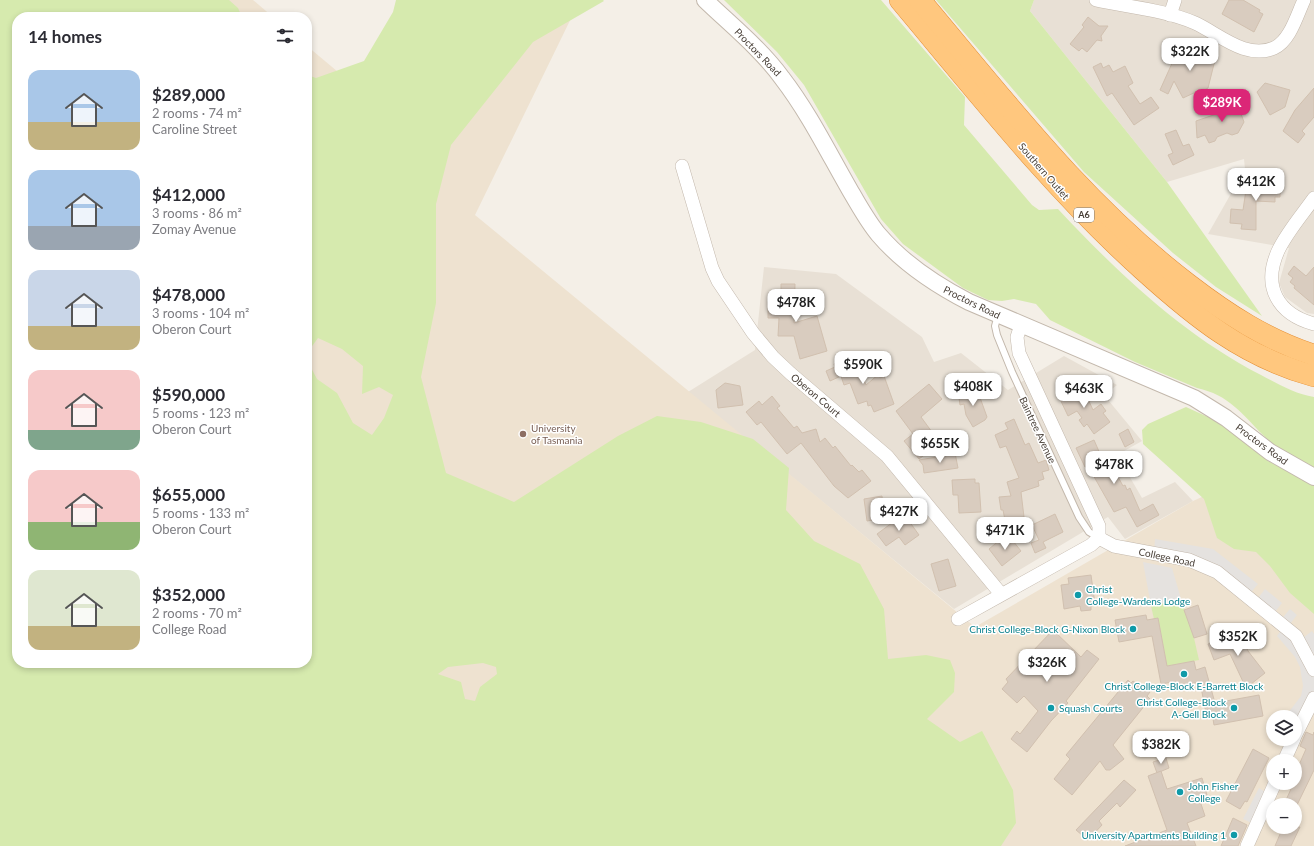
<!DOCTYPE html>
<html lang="en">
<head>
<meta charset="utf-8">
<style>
  :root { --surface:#fff; --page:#f7f7f7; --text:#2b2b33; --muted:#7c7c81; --accent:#db2777 }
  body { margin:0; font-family:Lato,sans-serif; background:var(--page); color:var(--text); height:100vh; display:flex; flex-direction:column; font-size:15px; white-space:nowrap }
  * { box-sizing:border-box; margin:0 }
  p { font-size:13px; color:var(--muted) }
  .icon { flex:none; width:22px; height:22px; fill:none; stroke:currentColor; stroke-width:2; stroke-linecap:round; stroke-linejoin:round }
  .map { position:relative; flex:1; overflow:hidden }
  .sheet { position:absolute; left:12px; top:12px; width:300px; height:656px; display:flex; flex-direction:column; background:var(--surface); border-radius:16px; box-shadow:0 2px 6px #0003 }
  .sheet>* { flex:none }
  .controls { position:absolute; left:1266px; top:710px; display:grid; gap:8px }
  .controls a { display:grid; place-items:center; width:36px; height:36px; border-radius:50%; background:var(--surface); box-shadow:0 2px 6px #0003; font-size:20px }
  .price { position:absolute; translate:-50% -34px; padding:0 9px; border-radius:8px; background:#fff; color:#222; font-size:13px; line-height:26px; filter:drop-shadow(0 1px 2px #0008) }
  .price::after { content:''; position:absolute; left:50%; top:24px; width:12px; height:9px; margin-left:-6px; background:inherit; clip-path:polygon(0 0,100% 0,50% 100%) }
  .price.active { background:var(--accent); color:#fff }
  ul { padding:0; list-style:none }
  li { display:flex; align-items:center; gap:12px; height:100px; padding:0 16px }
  li span { display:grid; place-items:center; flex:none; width:112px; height:80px; border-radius:12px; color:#555 }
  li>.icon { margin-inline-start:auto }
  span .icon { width:48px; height:48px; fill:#fffc; stroke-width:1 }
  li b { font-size:17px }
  h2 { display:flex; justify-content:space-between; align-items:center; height:48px; padding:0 16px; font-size:17px }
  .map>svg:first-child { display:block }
  .residential { fill:#e8e0d5 }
  .education { fill:#eee2d0; fill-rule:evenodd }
  .green { fill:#d6eaae; fill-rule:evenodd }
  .parking { fill:#e5e2df }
  .building { fill:#d9ccbf; stroke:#d1c0af }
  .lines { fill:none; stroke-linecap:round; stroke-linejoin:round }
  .service-casing { stroke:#c3b8ac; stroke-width:8 }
  .minor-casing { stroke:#c3b8ac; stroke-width:14 }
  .tertiary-casing { stroke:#c3b8ac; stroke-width:18 }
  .trunk-casing { stroke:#e38c32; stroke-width:22 }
  .service { stroke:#fff; stroke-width:6 }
  .minor { stroke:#fff; stroke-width:13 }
  .tertiary { stroke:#fff; stroke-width:16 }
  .trunk { stroke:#ffc77e; stroke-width:21 }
  .education-dot { fill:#8d6e63; stroke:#fff; stroke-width:1.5 }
  .culture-dot { fill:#0f9aa8; stroke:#fff; stroke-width:1.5 }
  .labels { text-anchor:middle; stroke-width:3; stroke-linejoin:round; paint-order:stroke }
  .shield { fill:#fff; stroke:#7e7872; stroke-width:1 }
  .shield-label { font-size:9px; font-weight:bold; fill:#473e36 }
  .street-label { font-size:10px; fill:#473e36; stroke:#fff }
  .education-label { font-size:10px; fill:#785e54; stroke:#fff; text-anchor:start }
  .culture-label { font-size:10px; fill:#0d838f; stroke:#fff; text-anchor:start }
</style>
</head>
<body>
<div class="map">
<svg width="1314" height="846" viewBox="0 0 1314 846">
  <rect width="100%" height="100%" fill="#f4efe7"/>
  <g class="residential">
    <polygon points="1034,0 1314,0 1314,314 1307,313 1285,297 1279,283 1289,248 1208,234 1245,169 1244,159 1167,182 1030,11"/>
    <polygon points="764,267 836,274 922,337 934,362 961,353 1008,390 1064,356 1117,385 1104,395 1142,441 1117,455 1142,498 1175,482 1193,501 1125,539 1108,517 954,609 688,392 755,350"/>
  </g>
  <path class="education" d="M0,0H253L273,17H17V663H307V46L362,92L580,0L475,215L975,627L1193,501L1248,476L1314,535V846H0ZM1273,717H1295V739H1273ZM1273,761H1295V783H1273ZM1273,805H1295V827H1273Z"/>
  <g class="green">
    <path d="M0,0H229L238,8L242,17H17V663H307V360L317,379L337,393L353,423L372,435L384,418L393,395L379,387L362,394L363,366L342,349L318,338L307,353V75L316,78L364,61L393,12L396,0H603L604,1L533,42L451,145L436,204V303L421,377L446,473L514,502L618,436L657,416L701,422L753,439L789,468L786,510L814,541L860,564L884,609L888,659L926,655L950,660L955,673L954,692L927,719L960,742L982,731L1013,790L1016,823L1001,846H0ZM483,663L496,667L497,674L480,687L475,701L465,699L461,682L438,674L448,667Z"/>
    <path d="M724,0H881L965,97L964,125L1032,205L1039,210L1058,209C1118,273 1183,335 1261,375C1278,384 1295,394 1314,397V469C1296,459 1278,450 1263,435C1241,413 1229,395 1197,388L1135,362L1050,320L1036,304L1014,299L1002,301L988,300L963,288L903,244L881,219L804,85L777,52Z"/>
    <polygon points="936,0 1034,0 1030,11 1167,182 1262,316 1216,287 1173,253 1084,172"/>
    <polygon points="1186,407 1219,422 1268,461 1314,486 1314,614 1290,593 1270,566 1256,552 1234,549 1217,538 1204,499 1143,444 1142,430 1148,424"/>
    <polygon points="1181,599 1194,638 1199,660 1167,666 1158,618 1154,619 1151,606"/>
  </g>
  <g class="parking">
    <polygon points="1155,539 1213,549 1258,584 1248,596 1217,572 1154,552"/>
    <polygon points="1143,562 1172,568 1181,599 1151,606"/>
    <polygon points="1265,589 1282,603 1272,616 1255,602"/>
    <polygon points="1290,609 1297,615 1287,628 1299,641 1312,631 1314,634 1314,714 1308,711 1295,726 1295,717 1285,717 1301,696 1303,686 1300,667 1295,657 1277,636 1284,626 1279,622"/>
    <polygon points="1259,788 1270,795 1256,825 1243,819"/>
  </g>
  <g class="building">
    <polygon points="1229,0 1243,0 1260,10 1259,12 1263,14 1254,32 1222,14"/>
    <polygon points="1088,17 1099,26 1108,26 1101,36 1102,41 1097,40 1087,52 1082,48 1079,51 1070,44 1084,27 1082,25"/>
    <polygon points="1184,47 1212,54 1215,60 1208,88 1197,94 1196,92 1183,98 1174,81 1168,94 1160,90 1178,50"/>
    <polygon points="1101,63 1103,68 1109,65 1113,72 1125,66 1133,83 1128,86 1140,104 1151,97 1159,108 1134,125 1112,93 1107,96 1093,67"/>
    <polygon points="1265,83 1290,90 1285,107 1270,115 1257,92"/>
    <polygon points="1314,88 1314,117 1302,131 1305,134 1298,143 1283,131 1295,110"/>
    <polygon points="1243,98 1248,112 1241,114 1244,122 1238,133 1232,135 1227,133 1217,137 1215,141 1209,143 1205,135 1197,138 1196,121 1237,107 1234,101"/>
    <polygon points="1176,130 1183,146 1189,144 1194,155 1173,165 1168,155 1173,153 1165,134"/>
    <polygon points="1260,173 1274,173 1274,182 1280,182 1280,197 1275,197 1275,202 1256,201 1256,230 1241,229 1242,224 1230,223 1231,209 1243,210 1246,190 1259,191"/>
    <polygon points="1294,266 1306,276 1314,267 1314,305 1294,288 1295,286 1290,282 1293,278 1288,274"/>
    <polygon points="781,284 795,284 794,323 817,316 827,351 800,359 794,336 778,336 779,318 768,318 768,302 774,291 781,291"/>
    <polygon points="854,356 866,385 879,374 880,378 884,376 894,404 874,412 871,405 868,406 867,401 858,404 850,383 844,385 841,376 830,381 826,371 835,367 834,364"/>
    <polygon points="725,383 740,386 743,405 718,408 716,390"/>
    <polygon points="929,384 942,399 921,417 940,443 919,459 904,441 913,434 896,411"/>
    <polygon points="1081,384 1093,410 1101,404 1106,411 1103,413 1110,422 1094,434 1087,424 1084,427 1079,420 1082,418 1077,411 1068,416 1059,397 1067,393 1065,390"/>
    <polygon points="970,389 971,393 978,392 987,417 985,420 973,427 966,415 964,404 960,405 958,391"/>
    <polygon points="772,396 780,406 777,408 794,428 797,426 802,433 816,429 820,442 825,438 833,448 835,446 851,466 852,465 859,472 862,470 871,481 848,498 834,486 801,443 787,454 761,422 757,425 746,412 759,401 762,405"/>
    <polygon points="1014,419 1025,445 1029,443 1038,463 1046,460 1049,470 1042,472 1044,479 1038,481 1039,486 1021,492 1024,517 1005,520 1003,510 1001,510 999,497 1011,496 1007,482 1019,478 1006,446 1000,448 995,435 1008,429 1005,423"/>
    <polygon points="1128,429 1134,442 1125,447 1119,434"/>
    <polygon points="1094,440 1104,463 1109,460 1123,486 1125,485 1127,490 1130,488 1140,511 1153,504 1159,515 1137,527 1126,507 1114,512 1088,466 1085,467 1076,448"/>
    <polygon points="955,453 958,468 924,473 923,465 919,460 937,457 938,458"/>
    <polygon points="975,479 975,483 979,483 981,512 959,513 958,495 953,495 952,480"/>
    <polygon points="882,496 884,518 867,521 864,499"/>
    <polygon points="904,514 919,535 905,545 899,537 886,546 877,534"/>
    <polygon points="1055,514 1063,532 1043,542 1046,548 1035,553 1031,543 1039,540 1032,525"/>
    <polygon points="1009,536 1021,551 1002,566 989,549 1001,539 1003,541"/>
    <polygon points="948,559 956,586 939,591 931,564"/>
    <polygon points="1091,575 1095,604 1091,605 1091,610 1081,611 1080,606 1064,609 1061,585 1069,584 1068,578"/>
    <polygon points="1198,605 1207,634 1194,638 1184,610"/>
    <polygon points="1146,615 1147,620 1158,618 1167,666 1194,661 1196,670 1205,667 1215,703 1259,695 1263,716 1214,725 1212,713 1206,713 1200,682 1173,687 1172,682 1161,684 1152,636 1119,642 1115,620"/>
    <polygon points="1053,630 1081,657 1087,650 1099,659 1066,701 1068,703 1051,721 1027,752 1011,739 1017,731 1020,734 1038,711 1024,696 1017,703 1002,689 1008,682 1006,679"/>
    <polygon points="1241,632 1248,651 1265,673 1246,688 1230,654 1214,660 1208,644"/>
    <polygon points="1128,680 1131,683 1133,681 1141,687 1142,686 1150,692 1147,696 1150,699 1113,745 1124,759 1110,770 1106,770 1100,761 1072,795 1054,779 1070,759 1066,755"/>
    <polygon points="1306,732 1313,735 1314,732 1314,770 1297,805 1286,800 1291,789 1291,783 1295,783 1295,774 1306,749 1300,746"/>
    <polygon points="1253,749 1269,758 1247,802 1245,801 1240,809 1226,801"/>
    <polygon points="1166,758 1169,768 1157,773 1153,762"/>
    <polygon points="1161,771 1167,789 1202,778 1207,795 1199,798 1205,816 1187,823 1196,846 1125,846 1167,830 1148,776"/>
    <polygon points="1124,780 1136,790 1120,807 1117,803 1099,821 1102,825 1088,840 1076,830"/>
    <polygon points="1233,818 1247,825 1238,846 1221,846"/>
    <polygon points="1283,827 1300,827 1291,846 1275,846"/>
  </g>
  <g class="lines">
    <g class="service-casing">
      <polyline id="service" points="998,315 995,326 997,335 1012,372 1079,517 1089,532 1099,538"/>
    </g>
    <g class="minor-casing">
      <g id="minor">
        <path d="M1096,0C1128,7 1165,10 1195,23C1219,34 1246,60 1274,48C1290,41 1297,15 1304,0"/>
        <polyline points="1170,15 1175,0"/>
        <polyline points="682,166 712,268 718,281 753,333 773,357 790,373 887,456 1001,594"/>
        <path d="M1314,198C1302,215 1287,232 1278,251C1262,287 1278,314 1314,324"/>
        <polyline points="1099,538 1114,546 1189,560 1217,572 1296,636 1314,670"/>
        <polyline points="958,619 1091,545 1099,538 1099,526 1019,353 1017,337 1021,325"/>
        <polyline points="1295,736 1314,698"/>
        <polyline points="1284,761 1294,739"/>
        <polyline points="1247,846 1275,783"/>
      </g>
    </g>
    <g class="tertiary-casing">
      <path id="tertiary" d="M705,0C731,25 761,49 782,78C809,113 829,154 851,192C860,207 868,222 879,235C903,263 936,285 969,302L1194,398L1226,418L1270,452L1314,477"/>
    </g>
    <g class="trunk-casing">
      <g id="trunk">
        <path d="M900,0C977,92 1052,188 1142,269C1195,317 1244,357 1314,376"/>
        <path d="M920,0C1005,101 1083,204 1188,284C1227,314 1267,340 1314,355"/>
      </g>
    </g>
    <use href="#service" class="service"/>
    <use href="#minor" class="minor"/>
    <use href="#tertiary" class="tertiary"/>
    <use href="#trunk" class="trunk"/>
  </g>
  <circle class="education-dot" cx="523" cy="434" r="4"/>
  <g class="culture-dot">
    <circle cx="1078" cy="595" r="4"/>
    <circle cx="1133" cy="629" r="4"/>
    <circle cx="1184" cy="674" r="4"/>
    <circle cx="1051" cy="708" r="4"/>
    <circle cx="1234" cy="708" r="4"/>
    <circle cx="1180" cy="792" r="4"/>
    <circle cx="1234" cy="835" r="4"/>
  </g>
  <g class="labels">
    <rect class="shield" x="1074" y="208" width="20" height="14" rx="3"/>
    <g class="shield-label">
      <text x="1084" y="218">A6</text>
    </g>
    <g class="street-label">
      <text transform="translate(758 52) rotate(46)" y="4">Proctors Road</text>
      <text transform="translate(1044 171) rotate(49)" y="4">Southern Outlet</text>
      <text transform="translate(972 302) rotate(26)" y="4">Proctors Road</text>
      <text transform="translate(816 395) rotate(40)" y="4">Oberon Court</text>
      <text transform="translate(1038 430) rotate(65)" y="4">Baintree Avenue</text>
      <text transform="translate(1262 444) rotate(36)" y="4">Proctors Road</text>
      <text transform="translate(1167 557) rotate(12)" y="4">College Road</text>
    </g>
    <g class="education-label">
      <text x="531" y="432">University<tspan x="531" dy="12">of Tasmania</tspan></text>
    </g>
    <g class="culture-label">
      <text x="1086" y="593">Christ<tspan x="1086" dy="12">College-Wardens Lodge</tspan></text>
      <text x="1125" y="633" text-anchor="end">Christ College-Block G-Nixon Block</text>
      <text x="1184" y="690" text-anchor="middle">Christ College-Block E-Barrett Block</text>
      <text x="1226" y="706" text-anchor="end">Christ College-Block<tspan x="1226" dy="12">A-Gell Block</tspan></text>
      <text x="1059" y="712">Squash Courts</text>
      <text x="1188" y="790">John Fisher<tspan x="1188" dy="12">College</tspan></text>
      <text x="1226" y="839" text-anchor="end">University Apartments Building 1</text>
    </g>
  </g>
</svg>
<div class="controls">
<a><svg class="icon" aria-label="layers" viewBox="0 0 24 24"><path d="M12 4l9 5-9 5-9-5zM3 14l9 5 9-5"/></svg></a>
<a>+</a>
<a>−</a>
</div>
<b class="price" style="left:1190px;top:72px">$322K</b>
<b class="price active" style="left:1222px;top:123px">$289K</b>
<b class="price" style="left:1256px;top:202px">$412K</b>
<b class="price" style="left:796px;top:323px">$478K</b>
<b class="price" style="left:863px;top:385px">$590K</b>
<b class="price" style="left:973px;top:407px">$408K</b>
<b class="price" style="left:1084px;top:409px">$463K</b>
<b class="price" style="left:940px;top:464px">$655K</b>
<b class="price" style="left:1114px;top:485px">$478K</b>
<b class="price" style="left:899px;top:532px">$427K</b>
<b class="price" style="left:1005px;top:551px">$471K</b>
<b class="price" style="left:1238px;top:657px">$352K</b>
<b class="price" style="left:1047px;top:683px">$326K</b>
<b class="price" style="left:1161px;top:765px">$382K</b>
<section class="sheet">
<h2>14 homes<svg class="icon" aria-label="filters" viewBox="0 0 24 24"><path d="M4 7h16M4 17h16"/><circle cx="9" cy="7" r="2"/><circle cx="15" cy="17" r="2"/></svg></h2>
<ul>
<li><span style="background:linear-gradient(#a9c7e8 65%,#c2b280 0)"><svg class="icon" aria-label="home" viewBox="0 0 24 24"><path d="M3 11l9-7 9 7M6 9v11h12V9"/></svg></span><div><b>$289,000</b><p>2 rooms · 74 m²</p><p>Caroline Street</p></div></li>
<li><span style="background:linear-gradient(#a9c7e8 70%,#9aa5b1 0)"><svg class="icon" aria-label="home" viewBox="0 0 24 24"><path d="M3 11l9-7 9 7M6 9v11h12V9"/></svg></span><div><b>$412,000</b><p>3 rooms · 86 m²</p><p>Zomay Avenue</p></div></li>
<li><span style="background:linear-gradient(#c9d6e8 70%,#c2b280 0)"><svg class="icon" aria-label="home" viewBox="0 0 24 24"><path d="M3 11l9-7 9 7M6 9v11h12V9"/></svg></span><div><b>$478,000</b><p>3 rooms · 104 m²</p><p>Oberon Court</p></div></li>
<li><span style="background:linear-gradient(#f6c9c9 75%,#7fa58c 0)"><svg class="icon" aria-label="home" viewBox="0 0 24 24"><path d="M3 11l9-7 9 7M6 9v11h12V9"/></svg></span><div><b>$590,000</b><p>5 rooms · 123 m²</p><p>Oberon Court</p></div></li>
<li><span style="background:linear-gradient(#f6c9c9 65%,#8fb573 0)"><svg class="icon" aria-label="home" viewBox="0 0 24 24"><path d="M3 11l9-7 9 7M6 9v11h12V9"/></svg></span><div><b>$655,000</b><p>5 rooms · 133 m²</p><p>Oberon Court</p></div></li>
<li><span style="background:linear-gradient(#dfe7d0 70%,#c2b280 0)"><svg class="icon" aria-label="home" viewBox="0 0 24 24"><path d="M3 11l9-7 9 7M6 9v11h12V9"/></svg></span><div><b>$352,000</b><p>2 rooms · 70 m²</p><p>College Road</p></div></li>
</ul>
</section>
</div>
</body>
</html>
